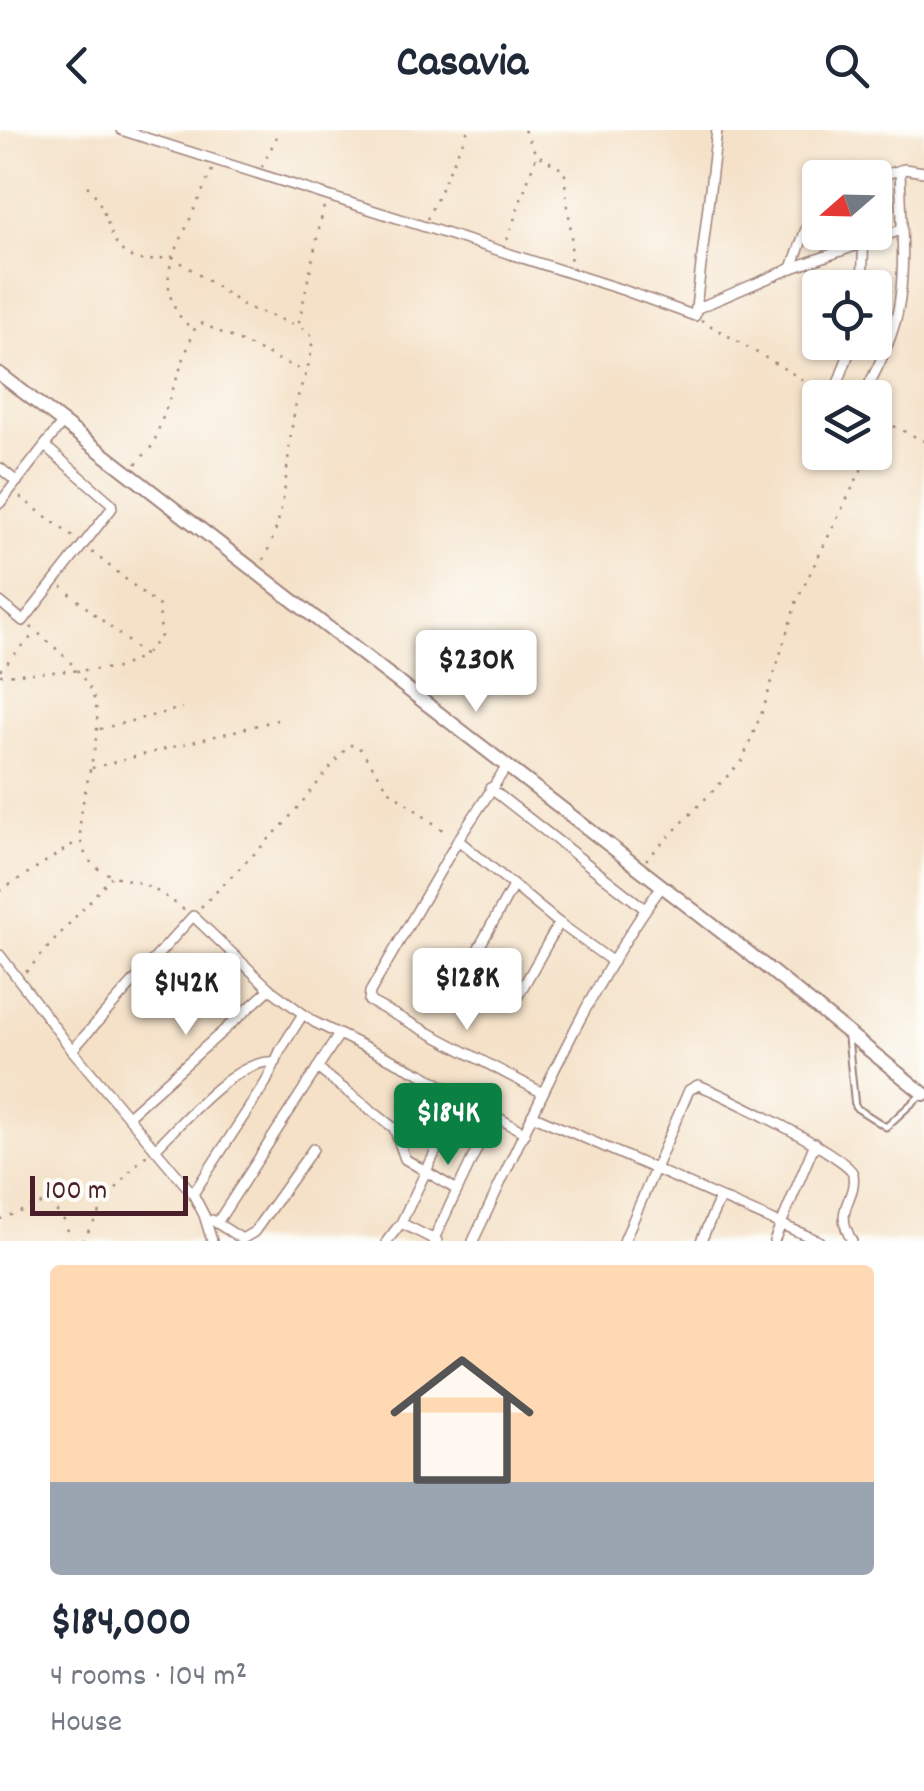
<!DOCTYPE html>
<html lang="en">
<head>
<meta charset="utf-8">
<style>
  :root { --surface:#fff; --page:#f6f6f7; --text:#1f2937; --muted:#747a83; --line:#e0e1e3; --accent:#0b8043 }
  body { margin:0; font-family:Dekko,sans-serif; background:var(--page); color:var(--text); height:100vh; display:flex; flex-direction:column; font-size:38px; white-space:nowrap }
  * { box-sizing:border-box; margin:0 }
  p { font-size:32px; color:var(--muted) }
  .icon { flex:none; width:55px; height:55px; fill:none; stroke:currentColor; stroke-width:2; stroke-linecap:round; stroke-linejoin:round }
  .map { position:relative; height:1111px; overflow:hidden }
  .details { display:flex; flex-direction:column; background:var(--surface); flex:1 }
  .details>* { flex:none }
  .needle { width:65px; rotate:250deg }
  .buttons { position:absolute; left:802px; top:30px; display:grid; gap:20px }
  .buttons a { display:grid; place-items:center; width:90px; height:90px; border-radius:10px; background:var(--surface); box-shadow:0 2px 8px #0004; font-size:50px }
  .scale { position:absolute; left:30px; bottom:25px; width:158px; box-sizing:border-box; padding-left:10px; border:5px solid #4a1f2b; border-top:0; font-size:28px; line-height:35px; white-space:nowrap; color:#4a1f2b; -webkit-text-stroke:8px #fdfcf7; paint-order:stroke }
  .price { position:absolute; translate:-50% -85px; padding:0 22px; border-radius:10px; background:#fff; color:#222; font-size:32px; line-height:65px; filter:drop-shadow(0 2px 5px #0008) }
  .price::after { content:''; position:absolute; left:50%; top:60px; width:30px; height:22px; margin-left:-15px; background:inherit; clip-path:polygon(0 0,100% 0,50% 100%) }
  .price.current { background:var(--accent); color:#fff }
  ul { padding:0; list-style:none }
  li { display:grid; align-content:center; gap:20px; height:530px; padding:0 50px }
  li+li { border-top:2px solid var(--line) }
  li span { display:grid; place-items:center; height:310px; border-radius:10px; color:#555 }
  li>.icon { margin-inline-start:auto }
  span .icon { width:180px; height:180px; fill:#fffc; stroke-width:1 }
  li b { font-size:42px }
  header { display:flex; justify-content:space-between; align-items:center; height:130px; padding:0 50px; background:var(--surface); font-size:45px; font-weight:700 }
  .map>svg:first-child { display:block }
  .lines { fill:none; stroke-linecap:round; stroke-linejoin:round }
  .lane-casing { stroke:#9f8079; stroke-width:9 }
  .street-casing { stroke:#9f8079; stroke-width:12 }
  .secondary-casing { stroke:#9f8079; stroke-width:16 }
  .path { stroke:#9f8079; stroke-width:2.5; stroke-dasharray:2.5 8; stroke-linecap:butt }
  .lane { stroke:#fff; stroke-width:5 }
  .street { stroke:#fff; stroke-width:9 }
  .secondary { stroke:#fff; stroke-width:12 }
</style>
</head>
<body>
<header><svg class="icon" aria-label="back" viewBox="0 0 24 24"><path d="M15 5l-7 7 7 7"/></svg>Casavia<svg class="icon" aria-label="search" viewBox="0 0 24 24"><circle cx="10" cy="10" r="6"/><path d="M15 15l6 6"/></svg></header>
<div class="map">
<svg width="924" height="1111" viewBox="0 0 924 1111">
  <rect width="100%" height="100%" fill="#fdfcf7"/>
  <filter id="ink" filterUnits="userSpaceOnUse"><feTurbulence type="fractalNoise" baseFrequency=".01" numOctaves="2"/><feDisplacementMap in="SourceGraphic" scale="20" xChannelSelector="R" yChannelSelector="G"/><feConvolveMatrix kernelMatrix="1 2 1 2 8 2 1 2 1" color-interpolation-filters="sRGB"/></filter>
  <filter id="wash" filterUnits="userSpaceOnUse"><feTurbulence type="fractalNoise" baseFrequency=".0048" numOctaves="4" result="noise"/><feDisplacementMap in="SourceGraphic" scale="40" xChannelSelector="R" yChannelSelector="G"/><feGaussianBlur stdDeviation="2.25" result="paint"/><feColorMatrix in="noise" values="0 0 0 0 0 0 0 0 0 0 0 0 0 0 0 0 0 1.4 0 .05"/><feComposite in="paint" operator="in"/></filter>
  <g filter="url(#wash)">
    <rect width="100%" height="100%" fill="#f4e1c7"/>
  </g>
  <g filter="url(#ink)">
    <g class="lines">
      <g class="lane-casing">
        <polyline id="lane" points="848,908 855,977 886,997 921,965"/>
      </g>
      <g class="street-casing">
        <g id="street">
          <polyline points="121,0 623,160 695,186 717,0"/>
          <polyline points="872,48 904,39 924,42"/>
          <polyline points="792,138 808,93 820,73"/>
          <polyline points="862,158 864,102"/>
          <polyline points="698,178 792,138 901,100"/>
          <polyline points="833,267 853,212"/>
          <path d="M862,268C874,245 887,220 894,196C908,151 901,87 900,40"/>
          <polyline points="0,338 17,352"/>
          <polyline points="0,373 63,292"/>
          <polyline points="0,472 23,491 112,378 111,373 45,316"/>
          <polyline points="507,636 458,710 370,862 369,871 541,962"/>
          <polyline points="490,658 645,779"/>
          <polyline points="458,710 559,793 613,832"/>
          <polyline points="513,756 465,843 466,854 508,875 514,873 559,793"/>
          <polyline points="0,825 72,920 193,1064 204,1085 212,1111"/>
          <polyline points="72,920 193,786 270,859 314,892 425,946 525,1003"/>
          <polyline points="317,938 394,998 405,1029 457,1060"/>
          <polyline points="532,985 819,1111"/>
          <polyline points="128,986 270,859"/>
          <path d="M155,1019C182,993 236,927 276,932"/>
          <polyline points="193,1064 266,952 281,919 303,884"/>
          <polyline points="212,1090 242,1109 254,1102 313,1019"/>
          <polyline points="217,1093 338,906"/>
          <polyline points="401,1093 437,1111"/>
          <polyline points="387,1111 401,1093 462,967"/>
          <polyline points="433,1111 493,985"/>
          <path d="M473,1111C531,990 583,865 662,756"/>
          <path d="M624,1111L689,960L698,955C719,962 850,1027 853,1044C857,1071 832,1077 852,1111"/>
          <polyline points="701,1111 719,1070"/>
          <polyline points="774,1111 815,1013"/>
        </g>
      </g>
      <g class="secondary-casing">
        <polyline id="secondary" points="0,244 750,824 924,964"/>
      </g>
      <g class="path">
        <path d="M524,0L536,24L565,41C564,72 575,99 570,131"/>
        <polyline points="262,37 280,0"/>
        <polyline points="212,40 173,127 246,177 296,195"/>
        <path d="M87,56C112,77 104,124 141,130C152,132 162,127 173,127C163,153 170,183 193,199"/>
        <polyline points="427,89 468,0"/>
        <polyline points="507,110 537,24"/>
        <polyline points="701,190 824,262"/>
        <polyline points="875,287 924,311"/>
        <polyline points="875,308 880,291"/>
        <polyline points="136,334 153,315 194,200 201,193 303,241"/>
        <polyline points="20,367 77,410"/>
        <polyline points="92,422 159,476 161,506 145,524"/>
        <path d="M263,430C289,381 285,331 295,278C299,255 318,224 310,202L298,196L324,76"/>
        <path d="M31,497C54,517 81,537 93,566C112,614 59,695 90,731C104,748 126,747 145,755C159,762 172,770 184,780"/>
        <polyline points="0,540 36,502"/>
        <polyline points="0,545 118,538 144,525 62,457"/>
        <polyline points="100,599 182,578"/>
        <polyline points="92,638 277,590"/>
        <polyline points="646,730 742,631 764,577 797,470 870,322"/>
        <polyline points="0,761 78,711"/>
        <polyline points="201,777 284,694 349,615 358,616 390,661 448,704"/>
        <polyline points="26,842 111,747"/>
        <polyline points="0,1089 47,1072 63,1088 72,1111"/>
        <path d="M82,1111C102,1080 118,1049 147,1025"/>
      </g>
      <use href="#lane" class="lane"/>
      <use href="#street" class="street"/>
      <use href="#secondary" class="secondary"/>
    </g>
  </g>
</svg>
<div class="buttons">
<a><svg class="needle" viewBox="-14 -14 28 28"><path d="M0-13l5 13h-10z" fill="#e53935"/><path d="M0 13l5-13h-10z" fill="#747a83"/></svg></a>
<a><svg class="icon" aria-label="locate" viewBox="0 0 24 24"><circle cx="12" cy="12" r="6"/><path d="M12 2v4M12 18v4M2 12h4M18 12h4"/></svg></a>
<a><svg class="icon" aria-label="layers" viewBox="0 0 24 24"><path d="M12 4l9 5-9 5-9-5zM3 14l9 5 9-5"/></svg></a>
</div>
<div class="scale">100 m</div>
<b class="price" style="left:476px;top:585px">$230K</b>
<b class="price" style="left:467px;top:903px">$128K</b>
<b class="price" style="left:186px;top:908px">$142K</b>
<b class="price current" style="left:448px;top:1038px">$184K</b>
</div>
<section class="details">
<ul>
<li><span style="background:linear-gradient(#ffd9b3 70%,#9aa5b1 0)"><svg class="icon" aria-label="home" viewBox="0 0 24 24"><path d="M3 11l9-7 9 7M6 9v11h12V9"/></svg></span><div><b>$184,000</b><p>4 rooms · 104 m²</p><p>House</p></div></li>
</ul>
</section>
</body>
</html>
